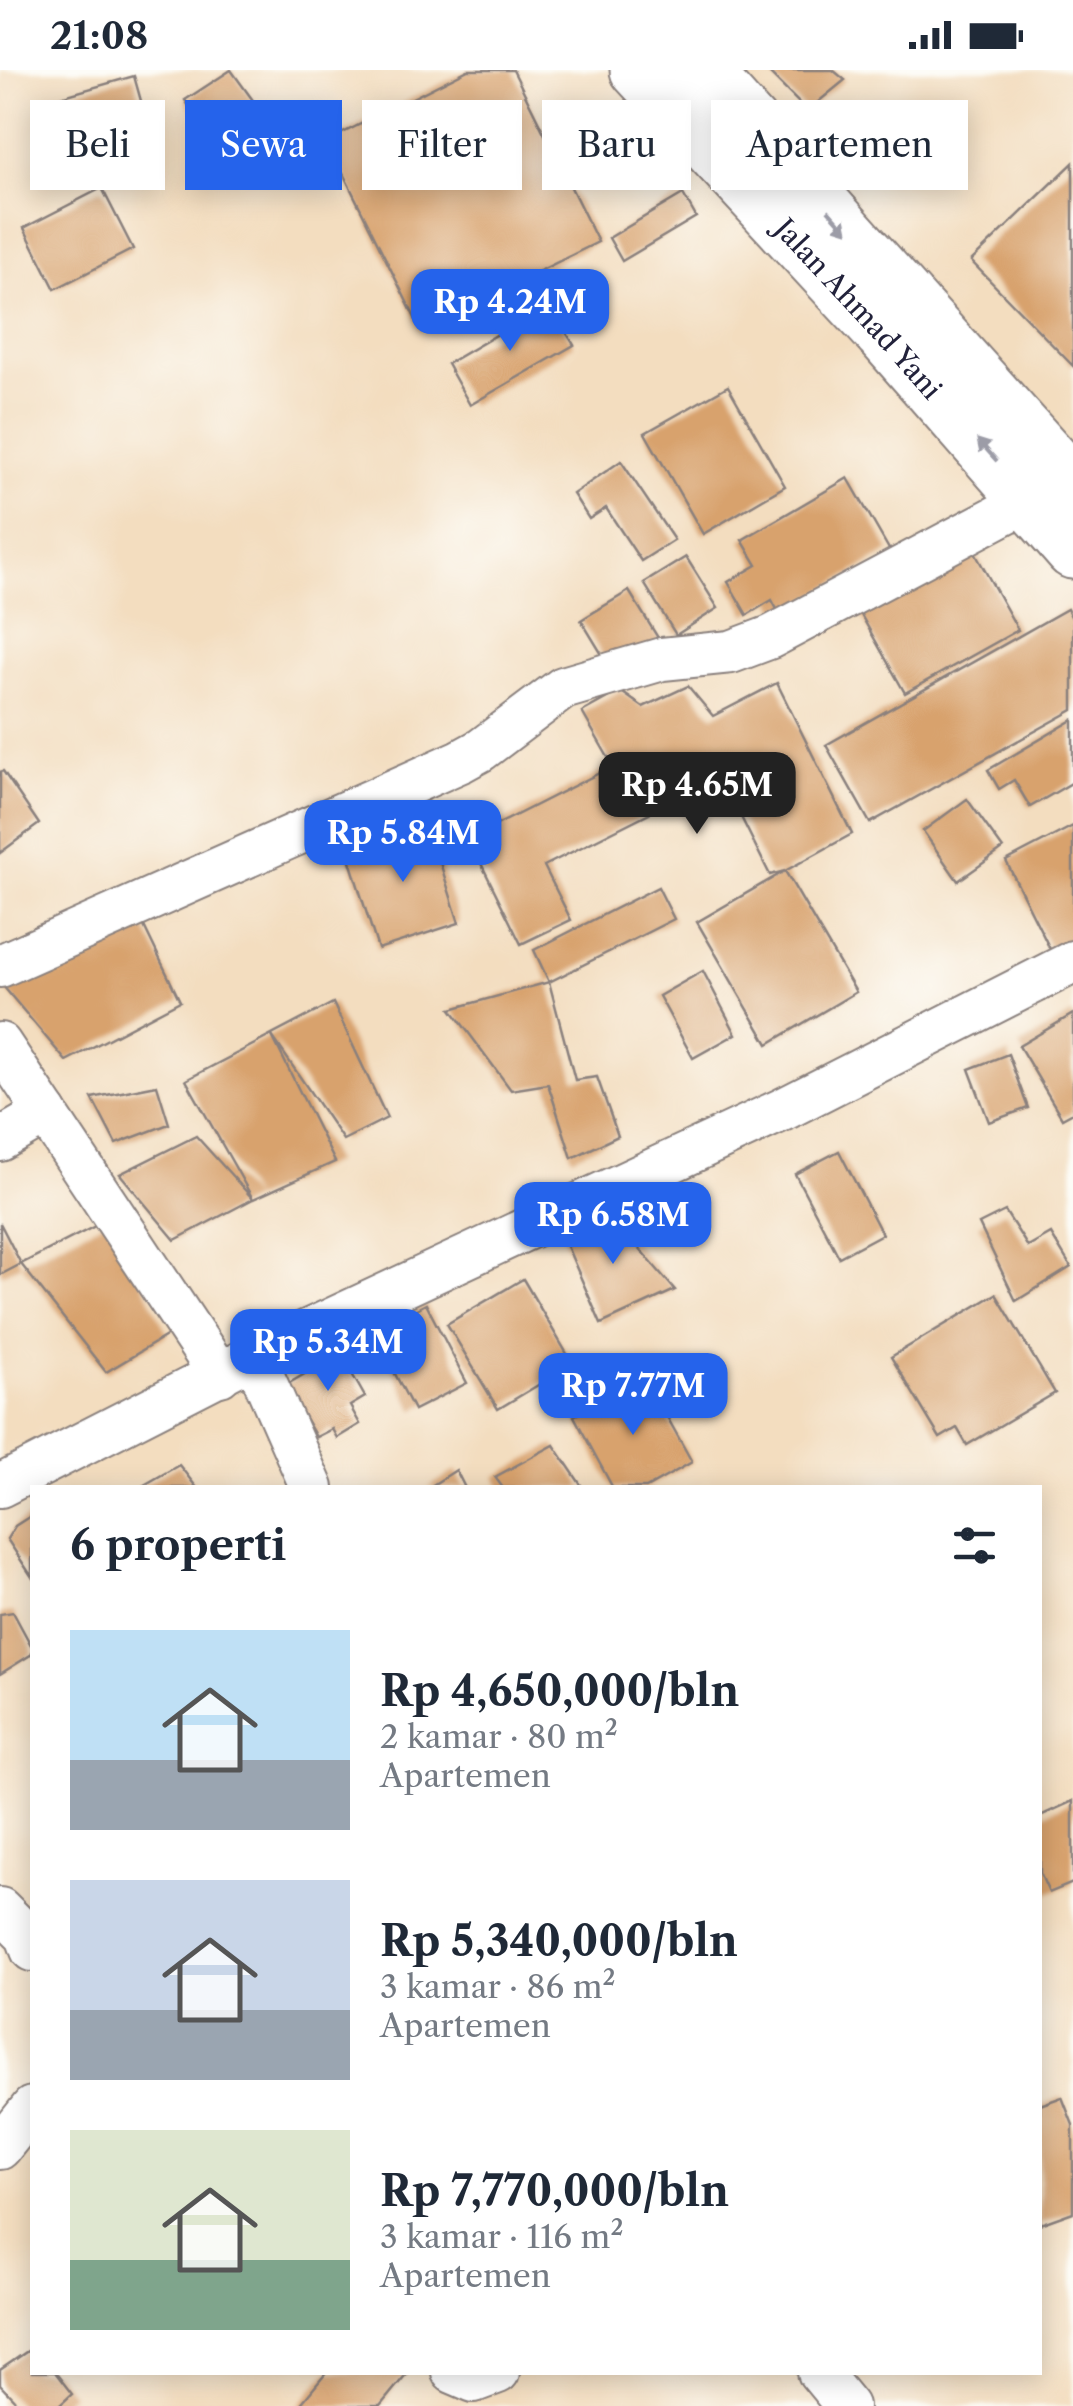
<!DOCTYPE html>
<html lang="id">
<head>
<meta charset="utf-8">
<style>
  :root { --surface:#fff; --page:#f2f2f3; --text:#1f2937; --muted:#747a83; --accent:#2563eb }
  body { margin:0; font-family:"Libre Caslon Text",serif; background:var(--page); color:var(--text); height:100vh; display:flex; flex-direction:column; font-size:38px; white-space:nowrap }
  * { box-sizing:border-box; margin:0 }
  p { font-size:32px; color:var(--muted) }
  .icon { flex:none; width:55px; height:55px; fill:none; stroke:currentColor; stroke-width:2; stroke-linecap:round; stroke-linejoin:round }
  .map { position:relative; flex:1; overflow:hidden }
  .panel { position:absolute; left:30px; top:1415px; width:1012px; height:890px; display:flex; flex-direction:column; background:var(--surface); border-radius:0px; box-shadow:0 5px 25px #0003 }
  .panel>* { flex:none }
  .guide { position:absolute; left:30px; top:30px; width:1015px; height:90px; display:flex; gap:20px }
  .price { position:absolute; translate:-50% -85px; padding:0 22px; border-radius:20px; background:var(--accent); color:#fff; font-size:32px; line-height:65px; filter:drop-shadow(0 2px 5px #0008) }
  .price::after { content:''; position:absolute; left:50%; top:60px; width:30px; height:22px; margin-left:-15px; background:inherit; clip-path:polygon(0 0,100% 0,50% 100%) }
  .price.active { background:#222; color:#fff }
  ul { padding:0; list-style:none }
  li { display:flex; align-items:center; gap:30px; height:250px; padding:0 40px }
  li span { display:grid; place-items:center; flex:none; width:280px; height:200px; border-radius:0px; color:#555 }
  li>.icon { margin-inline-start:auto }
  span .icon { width:120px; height:120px; fill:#fffc; stroke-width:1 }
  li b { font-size:42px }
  h2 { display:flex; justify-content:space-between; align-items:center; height:120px; padding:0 40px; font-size:42px }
  .tag { padding:0 35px; border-radius:0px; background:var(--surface); box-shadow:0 5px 25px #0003; font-size:35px; line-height:90px }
  .tag.active { background:var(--accent); color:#fff }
  .status { display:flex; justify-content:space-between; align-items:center; height:70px; padding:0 50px; background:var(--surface); direction:ltr }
  .status svg { height:28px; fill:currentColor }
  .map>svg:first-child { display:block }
  .building { fill:#d8a26d }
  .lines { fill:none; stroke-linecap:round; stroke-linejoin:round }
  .minor-casing { stroke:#8a807d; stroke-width:46 }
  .major-casing { stroke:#8a807d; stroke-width:59 }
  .minor { stroke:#fff; stroke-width:42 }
  .major { stroke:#fff; stroke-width:55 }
  .oneway { fill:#9c9ca7 }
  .labels { text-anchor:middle; stroke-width:9; stroke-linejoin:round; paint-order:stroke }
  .street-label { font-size:28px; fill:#22223b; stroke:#fdfcf7 }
</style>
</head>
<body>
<div class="status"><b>21:08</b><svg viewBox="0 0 49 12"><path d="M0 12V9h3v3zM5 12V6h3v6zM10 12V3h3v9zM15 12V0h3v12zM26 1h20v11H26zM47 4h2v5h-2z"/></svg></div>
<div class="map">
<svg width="1073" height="2336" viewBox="0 0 1073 2336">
  <rect width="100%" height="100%" fill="#fdfcf7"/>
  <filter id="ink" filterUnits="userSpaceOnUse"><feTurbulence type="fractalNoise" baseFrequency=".01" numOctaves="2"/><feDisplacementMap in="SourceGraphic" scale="20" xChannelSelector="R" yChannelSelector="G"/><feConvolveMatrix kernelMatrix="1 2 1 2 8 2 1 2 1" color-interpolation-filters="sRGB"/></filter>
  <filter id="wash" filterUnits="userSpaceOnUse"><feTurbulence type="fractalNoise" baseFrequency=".0048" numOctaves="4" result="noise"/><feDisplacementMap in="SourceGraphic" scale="40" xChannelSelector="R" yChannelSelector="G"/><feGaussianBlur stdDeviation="2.25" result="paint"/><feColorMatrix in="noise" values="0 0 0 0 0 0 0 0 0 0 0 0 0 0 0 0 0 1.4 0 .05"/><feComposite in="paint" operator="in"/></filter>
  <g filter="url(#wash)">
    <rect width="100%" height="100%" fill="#f3ddbf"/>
    <g id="blocks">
      <g class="building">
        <polygon points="231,0 268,51 220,84 185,30"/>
        <polygon points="468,0 513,0 598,172 421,260 327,71"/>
        <polygon points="766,0 833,0 845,10 807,41"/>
        <polygon points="134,6 146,49 52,77 39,33"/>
        <polygon points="1073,93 1073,296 971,191"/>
        <polygon points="102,118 133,179 55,219 24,158"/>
        <polygon points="683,124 696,147 622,191 609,168"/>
        <polygon points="549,234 574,275 470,335 447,294"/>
        <polygon points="728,316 785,416 703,464 645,363"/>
        <polygon points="621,391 674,470 641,491 606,438 589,449 573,424"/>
        <polygon points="848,408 890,481 780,545 772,530 747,545 728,512 757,495 742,470"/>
        <polygon points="969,472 1018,560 905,623 856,536"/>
        <polygon points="686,487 718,538 676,565 644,513"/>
        <polygon points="629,521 660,571 612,601 581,550"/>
        <polygon points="1067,539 1073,550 1073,640 870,753 826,675"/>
        <polygon points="777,613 852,764 785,801 856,922 768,974 697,852 785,801 770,805 721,707 544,796 571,850 521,874 469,769 613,696 582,642 620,621 643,637 688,616 713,646"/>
        <polygon points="1073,650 1073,712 1030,737 1014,710 999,719 988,700"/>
        <polygon points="3,701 39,754 0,783 0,702"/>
        <polygon points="967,729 1003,779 958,811 923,761"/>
        <polygon points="427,751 459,853 378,879 346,778"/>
        <polygon points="1073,756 1073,875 1053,885 1006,791"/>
        <polygon points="658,817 674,849 549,912 534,880"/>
        <polygon points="142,852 180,931 66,991 3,916"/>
        <polygon points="703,901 736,964 693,988 659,926"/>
        <polygon points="549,912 575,1010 597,1007 618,1066 572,1088 548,1014 511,1020 451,939"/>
        <polygon points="333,933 387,1048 343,1070 272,966 335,1092 253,1129 175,1170 120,1104 196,1066 253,1129 186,1010"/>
        <polygon points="1073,944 1073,1042 1062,1048 1019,976"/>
        <polygon points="1008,984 1028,1038 989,1052 969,999"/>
        <polygon points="157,1015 169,1054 116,1074 92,1028"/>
        <polygon points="839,1081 882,1164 839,1187 795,1104"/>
        <polygon points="601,1134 675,1220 601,1254 563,1167"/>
        <polygon points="1005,1141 1028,1177 1051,1164 1071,1197 1016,1231 979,1154"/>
        <polygon points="111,1148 168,1265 106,1302 21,1194"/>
        <polygon points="0,1153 21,1194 0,1205"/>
        <polygon points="523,1209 573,1294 498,1339 447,1254"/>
        <polygon points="996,1224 1055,1323 967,1375 957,1358 940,1368 891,1287"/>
        <polygon points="426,1234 467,1313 414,1340 373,1262"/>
        <polygon points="334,1272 365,1327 350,1336 360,1354 337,1368 332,1359 316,1367 286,1315 315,1298 316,1282"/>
        <polygon points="645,1307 692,1392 646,1418 613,1418 574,1346"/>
        <polygon points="554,1375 583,1418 503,1418 495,1407"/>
        <polygon points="179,1395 197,1418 139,1418"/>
        <polygon points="456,1400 465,1418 428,1418"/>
        <polygon points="32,1445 32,1507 7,1469 15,1456"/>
        <polygon points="13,1542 32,1577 32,1584 0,1604 0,1544"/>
        <polygon points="1073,1731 1073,1813 1049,1823 1040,1803 1040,1746"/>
        <polygon points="1062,2027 1073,2055 1073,2142 1040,2154 1040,2035"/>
        <polygon points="32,2278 32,2302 55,2302 72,2324 59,2336 20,2336 0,2315 0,2300"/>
        <polygon points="327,2302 408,2302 380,2336 299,2336"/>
      </g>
    </g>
  </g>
  <g filter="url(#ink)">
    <use href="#blocks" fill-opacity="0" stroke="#8a807d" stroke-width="2.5"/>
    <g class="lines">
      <g class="minor-casing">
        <g id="minor">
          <polyline points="0,896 461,691 481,680 563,618 662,589 731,582 771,567 1029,430"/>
          <polyline points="0,974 220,1305"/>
          <polyline points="0,1070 46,1043"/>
          <polyline points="258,1284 261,1302 312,1418"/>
          <polyline points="0,1416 258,1284 784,1039 1073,892"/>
          <polyline points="0,1839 27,1866 32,1880"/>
          <polyline points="0,2078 32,2038"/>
          <polyline points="453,2302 474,2311 498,2302"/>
          <polyline points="819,2302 847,2336"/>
        </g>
      </g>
      <g class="major-casing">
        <g id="major">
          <path id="s1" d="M638,0L882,263L1073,481"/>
          <polyline points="702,0 1073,414"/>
        </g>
      </g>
      <use href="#minor" class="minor"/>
      <use href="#major" class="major"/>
    </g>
    <defs><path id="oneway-solid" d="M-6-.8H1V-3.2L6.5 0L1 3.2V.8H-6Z" transform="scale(2.5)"/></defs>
    <g class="oneway">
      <use href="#oneway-solid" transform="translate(838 151) rotate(48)"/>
      <use href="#oneway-solid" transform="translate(987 380) rotate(-132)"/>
    </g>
  </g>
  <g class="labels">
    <g class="street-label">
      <text dy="10" stroke="none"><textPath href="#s1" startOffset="325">Jalan Ahmad Yani</textPath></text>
    </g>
  </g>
</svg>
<b class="price" style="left:510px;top:284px">Rp 4.24M</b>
<b class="price active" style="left:697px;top:767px">Rp 4.65M</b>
<b class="price" style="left:403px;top:815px">Rp 5.84M</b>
<b class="price" style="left:613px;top:1197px">Rp 6.58M</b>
<b class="price" style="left:328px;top:1324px">Rp 5.34M</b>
<b class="price" style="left:633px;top:1368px">Rp 7.77M</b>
<div class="guide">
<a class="tag">Beli</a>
<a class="tag active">Sewa</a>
<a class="tag">Filter</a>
<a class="tag">Baru</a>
<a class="tag">Apartemen</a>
</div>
<section class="panel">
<h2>6 properti<svg class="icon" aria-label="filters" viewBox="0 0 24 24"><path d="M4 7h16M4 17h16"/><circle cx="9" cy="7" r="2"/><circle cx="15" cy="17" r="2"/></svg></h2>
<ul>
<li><span style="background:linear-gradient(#bfe0f5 65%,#9aa5b1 0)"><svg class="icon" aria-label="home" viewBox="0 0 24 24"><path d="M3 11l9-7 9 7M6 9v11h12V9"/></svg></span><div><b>Rp 4,650,000/bln</b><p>2 kamar · 80 m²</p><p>Apartemen</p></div></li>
<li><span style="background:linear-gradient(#c9d6e8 65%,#9aa5b1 0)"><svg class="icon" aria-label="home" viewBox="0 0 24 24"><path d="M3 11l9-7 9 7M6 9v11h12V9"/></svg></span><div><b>Rp 5,340,000/bln</b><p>3 kamar · 86 m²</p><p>Apartemen</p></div></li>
<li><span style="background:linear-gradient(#dfe7d0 65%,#7fa58c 0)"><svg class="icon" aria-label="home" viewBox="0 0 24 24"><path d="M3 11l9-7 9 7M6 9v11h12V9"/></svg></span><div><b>Rp 7,770,000/bln</b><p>3 kamar · 116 m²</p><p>Apartemen</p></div></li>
</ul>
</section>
</div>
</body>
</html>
